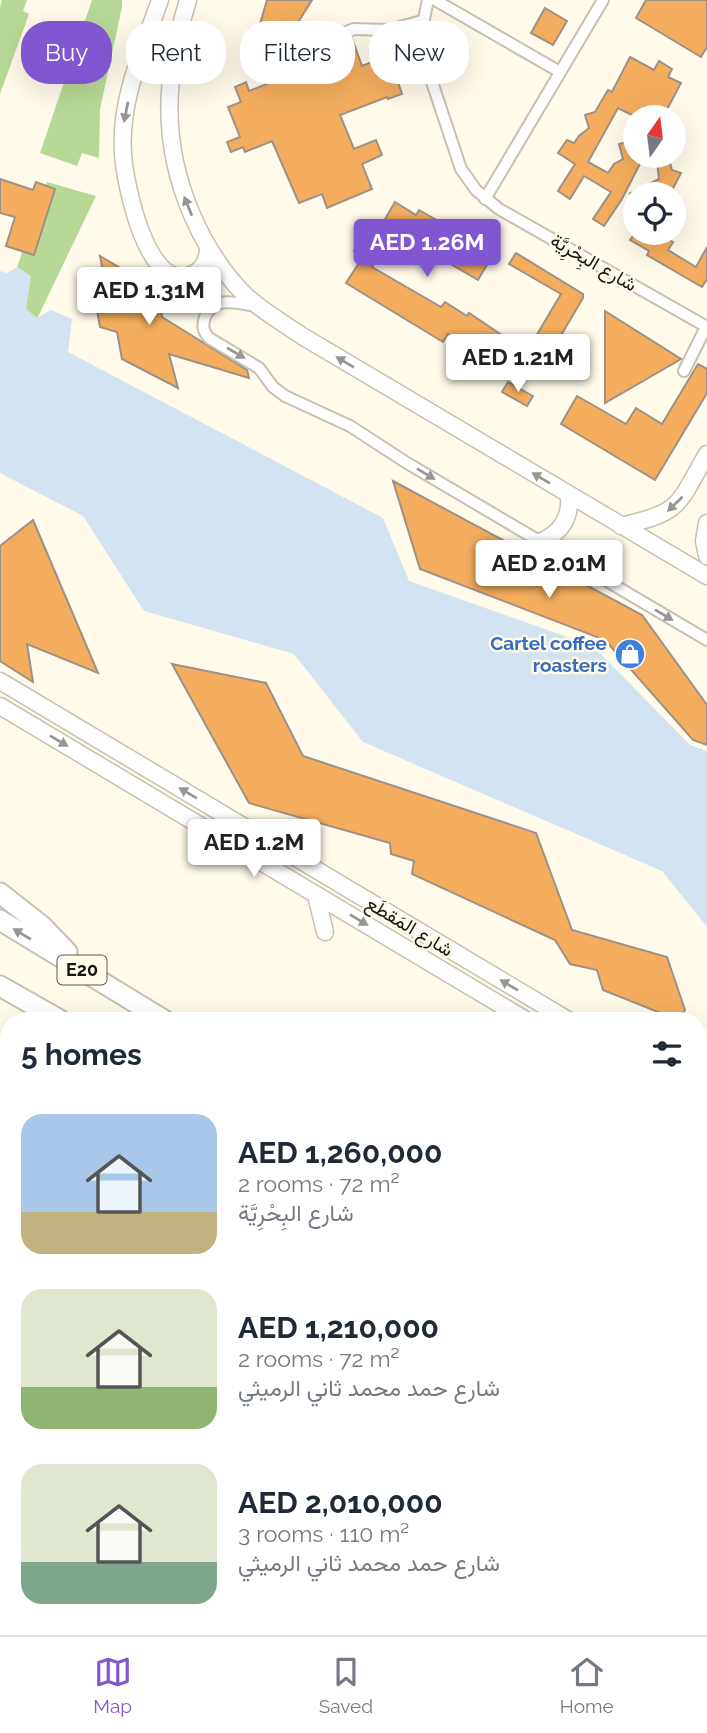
<!DOCTYPE html>
<html lang="en">
<head>
<meta charset="utf-8">
<style>
  :root { --surface:#fff; --page:#f2f2f3; --text:#1f2937; --muted:#747a83; --line:#e0e1e3; --accent:#8057d0 }
  body { margin:0; font-family:Raleway,Vazirmatn,sans-serif; background:var(--page); color:var(--text); height:100vh; display:flex; flex-direction:column; font-size:26px; white-space:nowrap }
  * { box-sizing:border-box; margin:0 }
  p { font-size:23px; color:var(--muted) }
  .icon { flex:none; width:38px; height:38px; fill:none; stroke:currentColor; stroke-width:2; stroke-linecap:round; stroke-linejoin:round }
  .map { position:relative; flex:1; overflow:hidden }
  .panel { position:absolute; left:0px; top:1012px; width:707px; height:625px; display:flex; flex-direction:column; background:var(--surface); border-radius:28px 28px 0 0; box-shadow:0 7px 28px #0002 }
  .panel>* { flex:none }
  .guide { position:absolute; left:21px; top:21px; width:665px; height:63px; display:flex; gap:14px }
  .needle { width:46px; rotate:14deg }
  .fabs { position:absolute; left:623px; top:105px; display:grid; gap:14px }
  .fabs a { display:grid; place-items:center; width:63px; height:63px; border-radius:50%; background:var(--surface); box-shadow:0 7px 28px #0002; font-size:35px }
  .price { position:absolute; translate:-50% -60px; padding:0 16px; border-radius:7px; background:#fff; color:#222; font-size:23px; line-height:46px; filter:drop-shadow(0 2px 4px #0008) }
  .price::after { content:''; position:absolute; left:50%; top:42px; width:21px; height:16px; margin-left:-10px; background:inherit; clip-path:polygon(0 0,100% 0,50% 100%) }
  .price.on { background:var(--accent); color:#fff }
  ul { padding:0; list-style:none }
  li { display:flex; align-items:center; gap:21px; height:175px; padding:0 21px }
  li span { display:grid; place-items:center; flex:none; width:196px; height:140px; border-radius:21px; color:#555 }
  li>.icon { margin-inline-start:auto }
  span .icon { width:84px; height:84px; fill:#fffc; stroke-width:1 }
  li b { font-size:30px }
  h2 { display:flex; justify-content:space-between; align-items:center; height:84px; padding:0 21px; font-size:30px }
  .tag { padding:0 24px; border-radius:28px; background:var(--surface); box-shadow:0 7px 28px #0002; font-size:24px; line-height:63px }
  .tag.on { background:var(--accent); color:#fff }
  .tab-bar { display:flex; justify-content:space-around; align-items:center; height:98px; border-top:2px solid var(--line); background:var(--surface); font-size:19px; color:var(--muted) }
  .tab-bar a { display:grid; justify-items:center; gap:4px }
  .tab-bar .on { color:var(--accent) }
  .map>svg:first-child { display:block }
  .green { fill:#b8d996 }
  .forest { fill:#9fc96e }
  .water { fill:#d3e3f1 }
  .building { fill:#f4ad5e; stroke:#9d9185; stroke-width:2 }
  .lines { fill:none; stroke-linecap:round; stroke-linejoin:round }
  .street-casing { stroke:#c6c1b2; stroke-width:14 }
  .secondary-casing { stroke:#c6c1b2; stroke-width:19 }
  .highway-casing { stroke:#c6c1b2; stroke-width:23 }
  .street { stroke:#fff; stroke-width:10 }
  .secondary { stroke:#fff; stroke-width:16 }
  .highway { stroke:#fff; stroke-width:19 }
  .oneway { fill:#979694 }
  .labels { text-anchor:middle; stroke-width:5; stroke-linejoin:round; paint-order:stroke }
  .shield { fill:#fffaea; stroke:#5d5a52; stroke-width:2 }
  .shield-label { font-size:18px; font-weight:bold; fill:#181611 }
  .street-label { font-size:19px; fill:#181611; stroke:#fffaea }
  .shop-label { font-size:19px; font-weight:bold; fill:#366cbe; stroke:#fffaea; text-anchor:end }
</style>
</head>
<body>
<div class="map">
<svg width="707" height="1635" viewBox="0 0 707 1635">
  <rect width="100%" height="100%" fill="#fffaea"/>
  <g class="green">
    <polygon points="2,0 27,0 23,11 29,14 0,94 0,7"/>
    <polygon points="92,0 122,0 122,7 100,109 99,158 82,153 77,166 40,153"/>
    <polygon points="47,182 96,196 37,319 26,309 30,276 17,267"/>
    <polygon points="698,1242 707,1245 707,1308 698,1303"/>
    <polygon points="698,1445 707,1451 707,1508 698,1503"/>
  </g>
  <g class="forest">
    <polygon points="0,1139 9,1144 9,1347 0,1342"/>
    <polygon points="698,1555 707,1560 707,1635 488,1635 475,1628 698,1628"/>
  </g>
  <polygon class="water" points="17,267 31,276 26,309 37,318 51,310 72,319 68,352 383,518 409,581 593,646 690,745 707,751 707,927 662,871 363,742 294,654 144,611 83,516 0,473 0,271 7,273"/>
  <g class="building">
    <polygon points="267,0 312,0 294,29 289,46 270,55 269,64 250,58"/>
    <polygon points="646,0 707,0 707,47 701,57 636,18"/>
    <polygon points="545,8 567,21 553,45 531,33"/>
    <polygon points="352,38 362,66 389,55 402,94 388,99 387,97 340,115 354,149 376,140 382,155 362,164 372,189 327,208 322,194 299,203 272,141 245,152 243,147 231,152 227,142 240,137 228,107 241,102 235,87 246,82 249,91 272,82 268,73 279,68 285,82 313,71 307,57"/>
    <polygon points="630,57 654,70 659,61 672,69 668,77 681,83 663,117 636,117 618,108 588,162 608,173 614,164 623,159 619,144 632,141 635,156 644,156 622,199 604,226 593,219 611,192 584,176 570,199 558,191 575,164 558,153 567,140 574,143 579,136 589,128 585,115 595,112 608,90 612,92"/>
    <polygon points="669,159 672,170 681,173 670,194 629,194 659,179 657,162"/>
    <polygon points="0,179 33,190 36,182 55,189 34,255 6,246 15,217 0,213"/>
    <polygon points="395,202 416,215 419,210 494,253 478,280 394,231 372,267 441,307 445,302 467,316 469,313 509,340 493,363 448,334 443,342 346,283 363,257 354,251 373,221 381,226"/>
    <polygon points="635,233 657,233 673,242 668,250 696,267 707,247 707,279 702,287 647,255 649,251 630,240"/>
    <polygon points="516,253 583,294 583,298 547,359 529,348 561,294 509,264"/>
    <polygon points="100,256 158,290 162,317 247,370 249,378 169,354 178,388 122,359 117,332 100,327 91,276 105,282"/>
    <polygon points="605,311 681,359 605,403"/>
    <polygon points="698,364 707,369 707,393 655,480 561,424 577,396 626,424 636,408 662,424"/>
    <polygon points="508,382 533,396 527,406 502,392"/>
    <polygon points="393,481 642,615 707,705 707,745 693,740 605,640 420,569"/>
    <polygon points="33,520 98,673 27,644 33,682 0,661 0,546"/>
    <polygon points="172,664 266,683 303,756 536,833 572,930 667,957 685,1010 678,1020 603,990 597,970 570,964 555,940 412,874 414,861 391,854 390,843 249,803"/>
  </g>
  <g class="lines">
    <g class="street-casing">
      <g id="street">
        <polyline points="428,0 421,33 424,58 461,169 476,190 499,209 707,327"/>
        <polyline points="435,0 560,72"/>
        <polyline points="276,60 354,29 388,30 422,21"/>
        <polyline points="485,199 603,0"/>
        <path d="M255,306C237,303 214,295 205,317C202,326 203,331 209,338L259,368L273,387L285,396L350,426L407,463L707,640"/>
        <polyline points="684,371 706,327"/>
        <polyline points="0,1498 9,1503"/>
        <polyline points="104,1628 116,1635"/>
        <polyline points="0,1634 9,1620"/>
      </g>
    </g>
    <g class="secondary-casing">
      <g id="secondary">
        <path d="M160,0C143,49 119,101 123,154C125,184 147,293 191,275C202,271 207,261 208,250"/>
        <path d="M188,0C165,76 160,140 192,215C205,245 221,271 245,295C262,311 283,323 302,336L707,576"/>
        <polyline points="707,523 704,541 707,556"/>
        <path d="M621,526C683,512 677,505 707,454"/>
        <path d="M540,542C561,533 571,518 569,495"/>
        <polyline points="0,681 568,1020"/>
        <polyline points="0,706 526,1020"/>
        <polyline points="316,895 325,932"/>
        <polyline points="698,1098 707,1103"/>
        <polyline points="698,1123 707,1128"/>
        <polyline points="0,1399 9,1404"/>
        <polyline points="0,1424 9,1430"/>
        <polyline points="285,1628 287,1635"/>
        <polyline points="392,1628 399,1635"/>
      </g>
    </g>
    <g class="highway-casing">
      <g id="highway">
        <polyline points="0,893 42,926 67,952"/>
        <polyline points="0,920 164,1020"/>
        <polyline points="0,986 60,1020"/>
        <polyline points="698,1340 707,1345"/>
        <polyline points="698,1400 707,1405"/>
      </g>
    </g>
    <use href="#street" class="street"/>
    <use href="#secondary" class="secondary"/>
    <use href="#highway" class="highway"/>
  </g>
  <defs><path id="oneway-solid" d="M-6-.8H1V-3.2L6.5 0L1 3.2V.8H-6Z" transform="scale(1.75)"/></defs>
  <g class="oneway">
    <use href="#oneway-solid" transform="translate(126 112) rotate(101)"/>
    <use href="#oneway-solid" transform="translate(188 206) rotate(-112)"/>
    <use href="#oneway-solid" transform="translate(236 353) rotate(30)"/>
    <use href="#oneway-solid" transform="translate(345 362) rotate(-149)"/>
    <use href="#oneway-solid" transform="translate(426 474) rotate(31)"/>
    <use href="#oneway-solid" transform="translate(541 478) rotate(-149)"/>
    <use href="#oneway-solid" transform="translate(675 504) rotate(136)"/>
    <use href="#oneway-solid" transform="translate(664 615) rotate(31)"/>
    <use href="#oneway-solid" transform="translate(59 741) rotate(31)"/>
    <use href="#oneway-solid" transform="translate(188 793) rotate(-149)"/>
    <use href="#oneway-solid" transform="translate(359 920) rotate(31)"/>
    <use href="#oneway-solid" transform="translate(22 934) rotate(-149)"/>
    <use href="#oneway-solid" transform="translate(509 985) rotate(-149)"/>
  </g>
  <defs>
    <g id="shop-disc" transform="scale(1.575)"><circle r="9.5" fill="#3f7fe0" stroke="#fffaea"/><path d="M-5-2.5h2.3a2.7 3.5 0 0 1 5.4 0H5L5.5 6h-11ZM-1.5-2.5h3a1.5 2.3 0 0 0-3 0Z" fill="#fff"/></g>
  </defs>
  <g fill-rule="evenodd">
    <use href="#shop-disc" x="630" y="654"/>
  </g>
  <g class="labels">
    <rect class="shield" x="57.5" y="955.5" width="49" height="29" rx="5"/>
    <g class="shield-label">
      <text x="82" y="976">E20</text>
    </g>
    <g class="street-label">
      <text transform="translate(594 262) rotate(30)" y="7">شارع البِحْرِيَّة</text>
      <text transform="translate(410 926) rotate(31)" y="7">شارع المَقطَع</text>
    </g>
    <g class="shop-label">
      <text x="607" y="650">Cartel coffee<tspan x="607" dy="22">roasters</tspan></text>
    </g>
  </g>
</svg>
<div class="fabs">
<a><svg class="needle" viewBox="-14 -14 28 28"><path d="M0-13l5 13h-10z" fill="#e53935"/><path d="M0 13l5-13h-10z" fill="#747a83"/></svg></a>
<a><svg class="icon" aria-label="locate" viewBox="0 0 24 24"><circle cx="12" cy="12" r="6"/><path d="M12 2v4M12 18v4M2 12h4M18 12h4"/></svg></a>
</div>
<b class="price on" style="left:427px;top:279px">AED 1.26M</b>
<b class="price" style="left:149px;top:327px">AED 1.31M</b>
<b class="price" style="left:518px;top:394px">AED 1.21M</b>
<b class="price" style="left:549px;top:600px">AED 2.01M</b>
<b class="price" style="left:254px;top:879px">AED 1.2M</b>
<div class="guide">
<a class="tag on">Buy</a>
<a class="tag">Rent</a>
<a class="tag">Filters</a>
<a class="tag">New</a>
</div>
<section class="panel">
<h2>5 homes<svg class="icon" aria-label="filters" viewBox="0 0 24 24"><path d="M4 7h16M4 17h16"/><circle cx="9" cy="7" r="2"/><circle cx="15" cy="17" r="2"/></svg></h2>
<ul>
<li><span style="background:linear-gradient(#a9c7e8 70%,#c2b280 0)"><svg class="icon" aria-label="home" viewBox="0 0 24 24"><path d="M3 11l9-7 9 7M6 9v11h12V9"/></svg></span><div><b>AED 1,260,000</b><p>2 rooms · 72 m²</p><p>شارع البِحْرِيَّة</p></div></li>
<li><span style="background:linear-gradient(#dfe7d0 70%,#8fb573 0)"><svg class="icon" aria-label="home" viewBox="0 0 24 24"><path d="M3 11l9-7 9 7M6 9v11h12V9"/></svg></span><div><b>AED 1,210,000</b><p>2 rooms · 72 m²</p><p>شارع حمد محمد ثاني الرميثي</p></div></li>
<li><span style="background:linear-gradient(#dfe7d0 70%,#7fa58c 0)"><svg class="icon" aria-label="home" viewBox="0 0 24 24"><path d="M3 11l9-7 9 7M6 9v11h12V9"/></svg></span><div><b>AED 2,010,000</b><p>3 rooms · 110 m²</p><p>شارع حمد محمد ثاني الرميثي</p></div></li>
</ul>
</section>
</div>
<nav class="tab-bar">
<a class="on"><svg class="icon" aria-label="map" viewBox="0 0 24 24"><path d="M3 6l6-2 6 2 6-2v14l-6 2-6-2-6 2zM9 4v14M15 6v14"/></svg>Map</a>
<a><svg class="icon" aria-label="saved" viewBox="0 0 24 24"><path d="M7 4h10v16l-5-4-5 4z"/></svg>Saved</a>
<a><svg class="icon" aria-label="home" viewBox="0 0 24 24"><path d="M3 11l9-7 9 7M6 9v11h12V9"/></svg>Home</a>
</nav>
</body>
</html>
